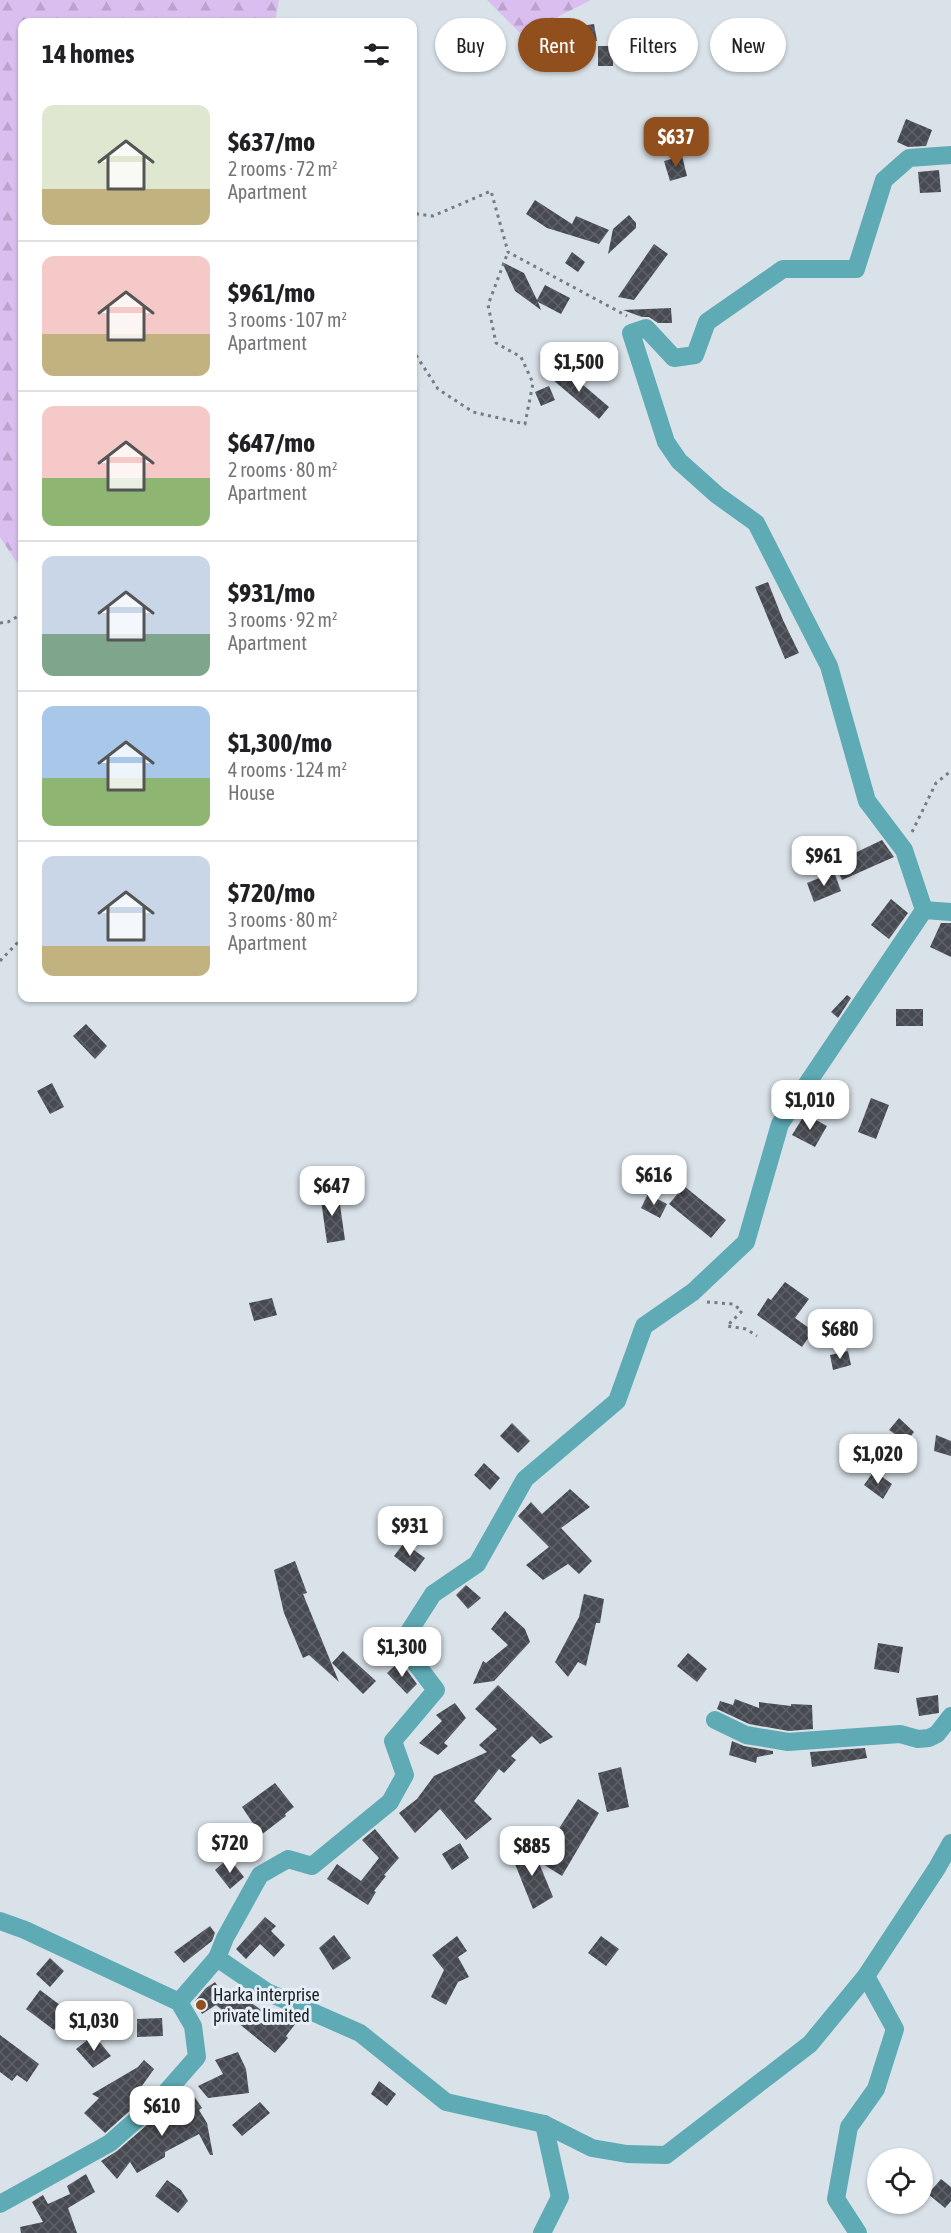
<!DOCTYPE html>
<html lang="en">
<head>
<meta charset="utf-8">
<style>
  :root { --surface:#fff; --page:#f6f6f6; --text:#202124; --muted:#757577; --line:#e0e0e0; --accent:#914f1d }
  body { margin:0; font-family:"Asap Condensed",sans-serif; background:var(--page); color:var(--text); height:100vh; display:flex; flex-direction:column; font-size:22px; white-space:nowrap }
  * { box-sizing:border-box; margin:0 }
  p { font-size:20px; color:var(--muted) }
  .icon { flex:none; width:33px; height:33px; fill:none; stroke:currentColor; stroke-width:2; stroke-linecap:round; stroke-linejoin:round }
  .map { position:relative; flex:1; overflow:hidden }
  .panel { position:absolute; left:18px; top:18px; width:399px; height:984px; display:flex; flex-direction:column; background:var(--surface); border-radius:12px; box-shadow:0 2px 4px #0004 }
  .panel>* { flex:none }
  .banner { position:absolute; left:435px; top:18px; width:426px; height:54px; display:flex; gap:12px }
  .fabs { position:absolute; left:867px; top:2148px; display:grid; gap:12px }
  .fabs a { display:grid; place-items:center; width:66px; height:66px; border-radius:50%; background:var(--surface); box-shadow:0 2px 4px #0004; font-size:30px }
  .price { position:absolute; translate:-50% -51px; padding:0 14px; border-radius:12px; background:#fff; color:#222; font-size:20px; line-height:39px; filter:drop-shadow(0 2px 3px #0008) }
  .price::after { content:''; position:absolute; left:50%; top:36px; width:18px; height:14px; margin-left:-9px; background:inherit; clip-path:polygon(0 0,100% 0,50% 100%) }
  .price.selected { background:var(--accent); color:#fff }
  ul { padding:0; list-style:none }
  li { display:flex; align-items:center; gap:18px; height:150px; padding:0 24px }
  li+li { border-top:2px solid var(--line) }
  li span { display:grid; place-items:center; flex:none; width:168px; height:120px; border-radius:12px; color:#555 }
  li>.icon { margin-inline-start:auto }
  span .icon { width:72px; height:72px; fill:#fffc; stroke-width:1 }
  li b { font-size:26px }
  h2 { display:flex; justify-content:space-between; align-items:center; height:72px; padding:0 24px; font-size:26px }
  .tag { padding:0 21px; border-radius:27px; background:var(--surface); box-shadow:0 2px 4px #0004; font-size:21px; line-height:54px }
  .tag.selected { background:var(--accent); color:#fff }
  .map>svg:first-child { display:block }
  .forest { fill:url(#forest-firs) }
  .building { fill:url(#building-cross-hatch) }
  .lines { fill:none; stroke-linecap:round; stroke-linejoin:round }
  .path { stroke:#757b7f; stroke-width:3; stroke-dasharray:3 4.5; stroke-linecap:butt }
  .minor { stroke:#5eaab5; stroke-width:18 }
  .poi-dot { fill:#914f1d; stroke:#e6eff7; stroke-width:2 }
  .labels { text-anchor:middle; stroke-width:6; stroke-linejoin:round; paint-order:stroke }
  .poi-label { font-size:18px; fill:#202426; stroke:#e6eff7; text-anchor:start }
</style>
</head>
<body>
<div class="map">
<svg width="951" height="2233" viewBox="0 0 951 2233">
  <defs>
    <pattern id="forest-firs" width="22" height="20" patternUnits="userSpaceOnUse" patternTransform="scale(1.5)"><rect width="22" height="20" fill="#dabeef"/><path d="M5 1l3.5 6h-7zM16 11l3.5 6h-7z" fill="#bba3cd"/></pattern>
    <pattern id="building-cross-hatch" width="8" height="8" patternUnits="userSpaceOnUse" patternTransform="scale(1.5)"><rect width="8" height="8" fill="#484a52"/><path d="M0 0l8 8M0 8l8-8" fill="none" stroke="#5f6168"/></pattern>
  </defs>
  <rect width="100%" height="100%" fill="#d9e2e9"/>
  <g class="forest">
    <polygon points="0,0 279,0 275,22 22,22 22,318 19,321 22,333 22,546 17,563 0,537"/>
    <polygon points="487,0 591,0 522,35"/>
  </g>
  <g class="building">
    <polygon points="594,24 597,41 576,44 574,27"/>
    <rect x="598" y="46" width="15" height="20"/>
    <polygon points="906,119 932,130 926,146 908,147 897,142"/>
    <polygon points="682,156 687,176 670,181 664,161"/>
    <polygon points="939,170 941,192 920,193 918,172"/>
    <polygon points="535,200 572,224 576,216 609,230 599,244 547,228 526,214"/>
    <polygon points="629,215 636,223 636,228 608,254 613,229"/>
    <polygon points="654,244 668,254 634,300 618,297"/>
    <polygon points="572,252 585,262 578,272 565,263"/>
    <polygon points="502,262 524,273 537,300 545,285 570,298 561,314 538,302 541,310 515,291"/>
    <polygon points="671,308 672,323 658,323 649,317 642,317 623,310"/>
    <polygon points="552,366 580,386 582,384 609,407 599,419 546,374"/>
    <polygon points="549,386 555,400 541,406 535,392"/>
    <polygon points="768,582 783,620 799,653 785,659 755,587"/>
    <polygon points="882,840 894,857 842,880 834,863"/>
    <polygon points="834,872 841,891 814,902 807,883"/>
    <polygon points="891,899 908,913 889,939 871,925"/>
    <polygon points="941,923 951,923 951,957 930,947"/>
    <polygon points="847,995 851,998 838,1018 831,1012"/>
    <rect x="896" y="1009" width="27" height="17"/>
    <polygon points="86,1024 107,1046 95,1059 73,1036"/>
    <polygon points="52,1083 64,1107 50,1114 37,1091"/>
    <polygon points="871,1098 889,1105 876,1139 858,1132"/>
    <polygon points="805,1114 827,1126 815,1147 792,1135"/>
    <polygon points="684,1186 726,1220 711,1238 669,1204"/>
    <polygon points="338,1191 345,1240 327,1243 320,1193"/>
    <polygon points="648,1194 667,1204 660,1218 641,1208"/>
    <polygon points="785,1282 809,1299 795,1318 813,1331 802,1347 757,1315 768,1298 771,1300"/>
    <polygon points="272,1298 277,1315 254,1321 249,1303"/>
    <polygon points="829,1320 848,1324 846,1337 827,1332"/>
    <polygon points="848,1351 851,1365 833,1370 830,1355"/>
    <polygon points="899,1418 914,1432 906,1442 889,1430"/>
    <polygon points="512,1423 530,1441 518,1453 500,1436"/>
    <polygon points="936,1435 951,1441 951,1456 934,1451"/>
    <polygon points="484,1463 500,1478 490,1490 474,1475"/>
    <polygon points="874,1471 892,1484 883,1499 864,1485"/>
    <polygon points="570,1489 590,1507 561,1528 592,1561 579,1574 568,1564 543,1580 526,1565 549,1547 518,1516 531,1502 542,1514"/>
    <polygon points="404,1543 425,1558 415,1572 394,1556"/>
    <polygon points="295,1561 307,1593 303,1594 339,1682 309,1655 303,1658 284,1613 274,1570"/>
    <polygon points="466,1585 481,1598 468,1609 456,1595"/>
    <polygon points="584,1594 604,1599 600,1623 596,1623 586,1666 578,1662 568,1677 555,1662 579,1617"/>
    <polygon points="505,1611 525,1629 530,1642 494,1681 473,1684 483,1661 486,1663 508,1645 491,1629"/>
    <polygon points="878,1643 903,1647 899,1673 874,1669"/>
    <polygon points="343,1651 376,1681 363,1694 332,1663"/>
    <polygon points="688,1653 707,1669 697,1682 677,1666"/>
    <polygon points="400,1661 417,1684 407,1694 387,1673"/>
    <polygon points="498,1685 553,1737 540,1744 532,1736 511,1756 516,1760 504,1773 499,1769 474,1801 492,1819 466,1840 440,1809 415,1833 399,1813 417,1799 434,1776 487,1752 479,1745 497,1729 475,1709"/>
    <polygon points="938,1695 939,1713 919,1716 916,1698"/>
    <polygon points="735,1699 759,1708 759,1702 791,1706 791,1704 812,1705 813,1729 789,1731 749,1724 717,1709 720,1701 733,1705"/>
    <polygon points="455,1703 466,1718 444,1743 448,1746 438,1755 419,1743 442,1721 436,1715"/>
    <polygon points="732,1741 744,1746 773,1751 773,1754 757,1757 756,1763 729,1755"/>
    <polygon points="865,1748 867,1758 812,1767 810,1752"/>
    <polygon points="621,1767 629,1807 607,1812 598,1773"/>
    <polygon points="275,1783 294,1807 285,1814 286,1816 261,1835 242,1807"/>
    <polygon points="578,1799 599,1813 562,1876 538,1861"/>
    <polygon points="375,1829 399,1858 384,1875 386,1876 374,1891 376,1892 368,1905 327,1879 337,1864 361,1881 379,1858 362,1840"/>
    <polygon points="460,1843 469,1858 452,1870 442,1854"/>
    <polygon points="532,1846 553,1897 533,1909 511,1854"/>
    <polygon points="229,1858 244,1877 230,1889 215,1870"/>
    <polygon points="265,1917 276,1926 271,1931 285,1945 274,1957 260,1944 246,1959 236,1949"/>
    <polygon points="210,1926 215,1933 212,1941 184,1963 174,1952"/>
    <polygon points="334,1935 351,1958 333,1970 319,1948"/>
    <polygon points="457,1936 467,1951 458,1957 469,1977 458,1982 446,2005 431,1997 444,1970 432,1955"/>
    <polygon points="601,1936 619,1949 606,1966 588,1953"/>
    <polygon points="50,1958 64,1971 50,1987 36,1974"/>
    <polygon points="215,1982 227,2001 235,1991 272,2018 276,2012 296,2023 286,2036 288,2038 275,2053 216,2005 202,2014 195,2001 206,1988"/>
    <polygon points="40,1990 68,2011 54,2030 26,2009"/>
    <polygon points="162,2018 163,2036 137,2037 137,2019"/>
    <polygon points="0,2035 39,2064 27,2082 17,2075 12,2081 0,2072"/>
    <polygon points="94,2035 111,2056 93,2068 76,2049"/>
    <polygon points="238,2052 246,2069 249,2093 208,2098 198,2086 223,2074 215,2060"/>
    <polygon points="144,2060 154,2069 139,2090 144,2098 105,2133 84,2113 99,2098 92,2094 138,2067"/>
    <polygon points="379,2081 396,2094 387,2106 371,2094"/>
    <polygon points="190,2090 202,2108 199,2110 207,2123 213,2155 210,2155 199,2134 165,2152 165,2157 137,2173 130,2162 117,2179 101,2161 117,2151 155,2118 182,2103 179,2097"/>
    <polygon points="260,2102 270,2113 242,2136 232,2125"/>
    <polygon points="86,2174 95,2192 68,2208 77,2233 21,2233 20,2227 43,2222 32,2202 43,2195 48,2204 70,2194 67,2186"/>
    <polygon points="941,2179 951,2187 951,2201 945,2208 928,2194"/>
    <polygon points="167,2180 181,2190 188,2201 178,2213 155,2196"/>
  </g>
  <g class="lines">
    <g class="path">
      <polyline points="412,207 417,214 433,216 491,191 508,252 627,316"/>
      <polyline points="412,349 438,389 473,412 525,424 533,383 521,357 496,343 488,305 508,252"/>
      <polyline points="0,623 8,622 22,614"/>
      <polyline points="912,832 936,783 951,771"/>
      <polyline points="0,961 22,938"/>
      <polyline points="707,1302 733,1304 742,1311 727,1326 746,1329 757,1336"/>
    </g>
    <g class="minor">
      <polyline points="924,910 951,912"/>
      <polyline points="715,1720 746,1735 788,1742 900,1734 918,1739 929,1738 937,1734 951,1716"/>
      <polyline points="0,1921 25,1930 179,2002 193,2026 197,2057 161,2098 110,2143 0,2204"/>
      <polyline points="217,1958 225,1938 260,1875 288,1859 312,1866 390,1802 405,1775 393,1741 436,1690 401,1644 433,1594 477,1564 525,1479 617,1401 644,1326 693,1292 746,1242 780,1124 924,910 904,850 867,801 829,666 756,523 717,495 679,461 666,442 631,333 646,328 674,358 695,355 707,322 783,269 856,269 884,180 909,158 951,155"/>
      <polyline points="179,2002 217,1958 267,1992 360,2033 446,2102 544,2124 592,2148 627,2154 666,2155 810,2044 866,1976 937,1868 951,1843"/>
      <polyline points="542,2233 560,2197 544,2124"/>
      <polyline points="858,2233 836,2199 849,2127 876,2089 895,2029 866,1976"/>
    </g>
  </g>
  <circle class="poi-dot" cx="201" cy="2005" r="6"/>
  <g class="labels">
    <g class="poi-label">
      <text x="213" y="2001">Harka interprise<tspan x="213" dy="21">private limited</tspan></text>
    </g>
  </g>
</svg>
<div class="fabs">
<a><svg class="icon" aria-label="locate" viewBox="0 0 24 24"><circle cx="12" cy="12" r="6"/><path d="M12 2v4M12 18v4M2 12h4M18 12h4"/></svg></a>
</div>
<b class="price selected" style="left:676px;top:168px">$637</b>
<b class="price" style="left:579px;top:393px">$1,500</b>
<b class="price" style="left:824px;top:887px">$961</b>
<b class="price" style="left:810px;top:1131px">$1,010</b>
<b class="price" style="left:654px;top:1206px">$616</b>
<b class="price" style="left:332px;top:1217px">$647</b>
<b class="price" style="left:840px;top:1360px">$680</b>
<b class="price" style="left:878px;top:1485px">$1,020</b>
<b class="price" style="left:410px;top:1557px">$931</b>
<b class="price" style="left:402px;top:1678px">$1,300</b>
<b class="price" style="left:230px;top:1874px">$720</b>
<b class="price" style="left:532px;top:1877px">$885</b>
<b class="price" style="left:94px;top:2052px">$1,030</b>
<b class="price" style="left:162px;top:2137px">$610</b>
<div class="banner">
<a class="tag">Buy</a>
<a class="tag selected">Rent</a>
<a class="tag">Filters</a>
<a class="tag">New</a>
</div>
<section class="panel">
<h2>14 homes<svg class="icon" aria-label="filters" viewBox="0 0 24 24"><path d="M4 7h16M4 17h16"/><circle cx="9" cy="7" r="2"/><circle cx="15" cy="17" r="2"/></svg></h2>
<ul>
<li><span style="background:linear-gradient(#dfe7d0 70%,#c2b280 0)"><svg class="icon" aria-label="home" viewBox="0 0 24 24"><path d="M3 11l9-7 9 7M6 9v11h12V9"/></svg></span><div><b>$637/mo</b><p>2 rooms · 72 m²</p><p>Apartment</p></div></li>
<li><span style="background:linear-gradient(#f6c9c9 65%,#c2b280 0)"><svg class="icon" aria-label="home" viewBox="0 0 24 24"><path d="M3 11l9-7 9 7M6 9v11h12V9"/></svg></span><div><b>$961/mo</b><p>3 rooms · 107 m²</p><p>Apartment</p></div></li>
<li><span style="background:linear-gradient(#f6c9c9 60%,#8fb573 0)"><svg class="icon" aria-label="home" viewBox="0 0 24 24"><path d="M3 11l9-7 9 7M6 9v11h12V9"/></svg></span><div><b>$647/mo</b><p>2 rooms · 80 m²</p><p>Apartment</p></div></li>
<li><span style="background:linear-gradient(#c9d6e8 65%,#7fa58c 0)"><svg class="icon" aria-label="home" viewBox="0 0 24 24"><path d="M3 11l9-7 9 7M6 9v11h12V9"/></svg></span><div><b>$931/mo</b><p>3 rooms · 92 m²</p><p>Apartment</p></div></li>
<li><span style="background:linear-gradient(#a9c7e8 60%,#8fb573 0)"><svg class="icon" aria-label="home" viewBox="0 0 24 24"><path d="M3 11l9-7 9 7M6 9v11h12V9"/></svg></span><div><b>$1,300/mo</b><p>4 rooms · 124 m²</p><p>House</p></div></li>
<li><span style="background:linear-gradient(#c9d6e8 75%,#c2b280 0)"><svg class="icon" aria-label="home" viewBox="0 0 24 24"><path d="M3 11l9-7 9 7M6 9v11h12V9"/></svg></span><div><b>$720/mo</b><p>3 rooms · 80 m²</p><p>Apartment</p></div></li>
</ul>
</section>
</div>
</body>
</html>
